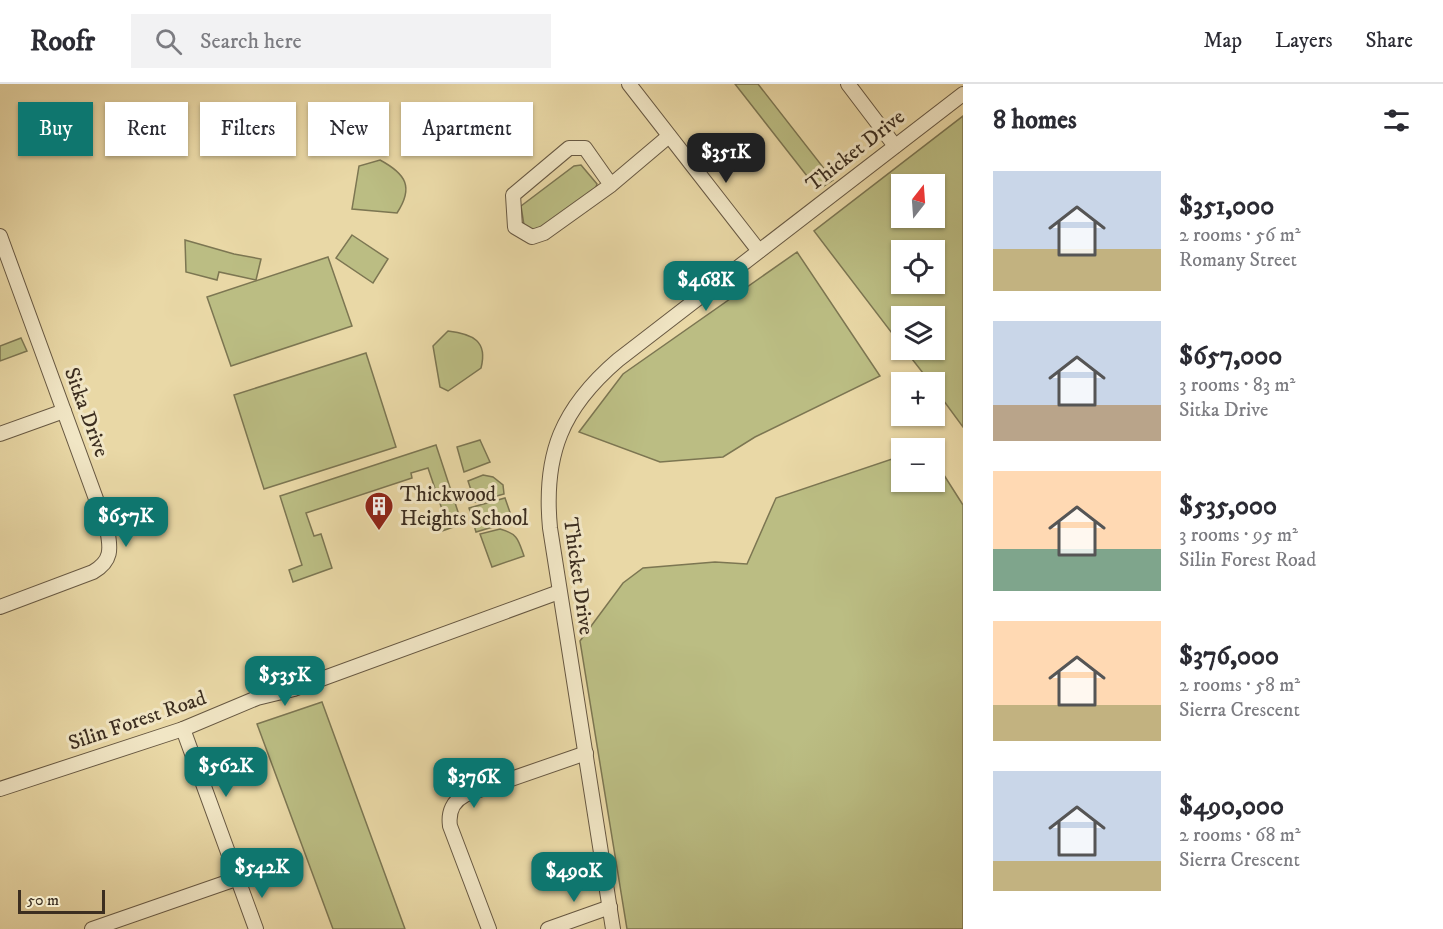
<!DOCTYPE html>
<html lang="en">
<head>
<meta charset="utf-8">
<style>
  :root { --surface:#fff; --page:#f2f2f3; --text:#2b2b33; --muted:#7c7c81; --line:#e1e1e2; --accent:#0f766e }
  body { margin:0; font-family:"IM FELL DW Pica",serif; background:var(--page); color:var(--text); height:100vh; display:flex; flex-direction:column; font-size:22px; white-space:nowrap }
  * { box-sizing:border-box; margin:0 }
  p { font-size:20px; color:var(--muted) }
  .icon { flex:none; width:33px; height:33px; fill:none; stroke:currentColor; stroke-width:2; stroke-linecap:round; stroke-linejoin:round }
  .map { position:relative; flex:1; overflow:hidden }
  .details { display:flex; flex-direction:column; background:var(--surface); width:480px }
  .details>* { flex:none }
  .top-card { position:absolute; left:18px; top:18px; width:570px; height:54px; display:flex; gap:12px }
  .needle { width:39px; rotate:17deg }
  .controls { position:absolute; left:891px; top:90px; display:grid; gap:12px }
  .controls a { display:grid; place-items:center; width:54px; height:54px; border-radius:0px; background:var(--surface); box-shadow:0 2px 4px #0004; font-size:30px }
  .scale { position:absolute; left:18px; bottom:15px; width:87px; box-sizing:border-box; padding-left:6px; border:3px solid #3c2e20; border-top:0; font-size:16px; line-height:21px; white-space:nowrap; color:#3c2e20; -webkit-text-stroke:4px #f1e6c5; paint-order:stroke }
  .price { position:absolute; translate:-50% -51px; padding:0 14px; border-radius:12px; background:var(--accent); color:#fff; font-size:20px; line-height:39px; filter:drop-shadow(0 2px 3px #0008) }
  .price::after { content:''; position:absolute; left:50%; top:36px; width:18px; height:14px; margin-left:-9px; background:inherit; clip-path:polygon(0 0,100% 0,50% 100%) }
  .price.on { background:#222; color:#fff }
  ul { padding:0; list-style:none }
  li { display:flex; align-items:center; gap:18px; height:150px; padding:0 30px }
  li span { display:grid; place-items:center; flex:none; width:168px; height:120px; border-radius:0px; color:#555 }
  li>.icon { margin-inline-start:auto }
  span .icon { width:72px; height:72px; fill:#fffc; stroke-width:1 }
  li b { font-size:26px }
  h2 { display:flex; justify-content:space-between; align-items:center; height:72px; padding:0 30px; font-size:26px }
  .chip { padding:0 21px; border-radius:0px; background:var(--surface); box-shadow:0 2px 4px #0004; font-size:21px; line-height:54px }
  .chip.on { background:var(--accent); color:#fff }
  header { display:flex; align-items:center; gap:36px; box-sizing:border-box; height:84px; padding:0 30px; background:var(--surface); border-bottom:2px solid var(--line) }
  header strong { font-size:28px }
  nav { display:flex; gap:33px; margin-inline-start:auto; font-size:21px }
  .search { width:420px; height:54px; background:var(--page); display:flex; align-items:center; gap:15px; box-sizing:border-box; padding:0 21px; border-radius:0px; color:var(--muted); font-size:22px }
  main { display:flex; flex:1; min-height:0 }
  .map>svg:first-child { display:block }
  .green { fill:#bbbd83; stroke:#7c7652; stroke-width:1.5; fill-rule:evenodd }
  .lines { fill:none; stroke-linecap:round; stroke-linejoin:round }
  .street-casing { stroke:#675842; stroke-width:16 }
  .street { stroke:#f1e6c5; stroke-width:14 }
  .labels { text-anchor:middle; stroke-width:6; stroke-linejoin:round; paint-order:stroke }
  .street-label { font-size:21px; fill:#3c2e20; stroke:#f1e6c5 }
  .poi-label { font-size:21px; fill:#3c2e20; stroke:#f1e6c5; text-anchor:start }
</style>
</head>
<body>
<header>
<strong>Roofr</strong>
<div class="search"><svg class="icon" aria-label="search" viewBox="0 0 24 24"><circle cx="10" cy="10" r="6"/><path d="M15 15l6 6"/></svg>Search here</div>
<nav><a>Map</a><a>Layers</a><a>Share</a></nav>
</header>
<main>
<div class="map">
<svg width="963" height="845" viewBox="0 0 963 845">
  <rect width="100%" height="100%" fill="#e9d8a6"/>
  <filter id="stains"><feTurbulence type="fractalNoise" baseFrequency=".00333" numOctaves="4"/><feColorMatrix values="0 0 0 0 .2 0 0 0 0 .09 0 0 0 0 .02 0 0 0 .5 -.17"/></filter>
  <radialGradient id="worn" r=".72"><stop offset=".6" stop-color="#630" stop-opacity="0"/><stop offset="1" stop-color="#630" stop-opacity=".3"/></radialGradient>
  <g class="green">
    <polygon points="735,0 758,0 833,96 818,106"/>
    <path d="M963,32V343L935,305L934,298H930L905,266H934V232H902L901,261L814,147ZM902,100H934V134H902ZM902,166H934V200H902Z"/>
    <path d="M380,76C406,90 414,103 397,129L352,125L359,82Z"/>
    <polygon points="581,81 597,100 594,109 539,147 530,148 524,141 521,122 574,82"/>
    <polygon points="352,151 388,175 373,199 336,174"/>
    <polygon points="185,156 234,170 261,175 256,196 219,188 217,196 186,188"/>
    <polygon points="797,168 880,292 755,353 723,373 660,378 579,348 623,290"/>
    <polygon points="328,173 352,242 231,282 207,213"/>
    <path d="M448,247C473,250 488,257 481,284L448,307L440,303L433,262Z"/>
    <polygon points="21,254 27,267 0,277 0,262"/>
    <polygon points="366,269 396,363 264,405 234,311"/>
    <polygon points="480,356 490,378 464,388 457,363"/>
    <polygon points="436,361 462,440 442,447 438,436 445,434 428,384 411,389 412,394 306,429 314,452 321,450 332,484 293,498 289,486 302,481 280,412"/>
    <polygon points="901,372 902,398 934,398 935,377 963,421 963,845 627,845 580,557 623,499 643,484 715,478 747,480 776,414"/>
    <polygon points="483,391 493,393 503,401 504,410 475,418 468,397"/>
    <polygon points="505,414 513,437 476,448 469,424"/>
    <path d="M500,445C518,450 518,455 524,472L492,483L480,450Z"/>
    <polygon points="322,618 405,845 333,845 257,640"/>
  </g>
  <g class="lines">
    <g class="street-casing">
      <g id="street">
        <polyline points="629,0 759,167"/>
        <polyline points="848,0 895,62"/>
        <polyline points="611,101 585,64 569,64 513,111 515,143 532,153 544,149 611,101 669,52"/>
        <path d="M0,152L107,445C111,465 112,477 93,488L0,523"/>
        <polyline points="0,350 64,327"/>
        <polyline points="183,645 256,845"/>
        <polyline points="0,705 183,645 257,614 294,605 559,508"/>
        <polyline points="92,845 239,794"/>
        <path d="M489,845L450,742C448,728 453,717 465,711L586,669"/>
        <polyline points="548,845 610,823"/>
        <path d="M613,845L550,444C543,370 562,324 618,276L963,10"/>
      </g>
    </g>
    <use href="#street" class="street"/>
  </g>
  <defs>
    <g id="building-pin" transform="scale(1.5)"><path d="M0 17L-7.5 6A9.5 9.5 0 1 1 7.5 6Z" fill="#8f2418" stroke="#f1e6c5"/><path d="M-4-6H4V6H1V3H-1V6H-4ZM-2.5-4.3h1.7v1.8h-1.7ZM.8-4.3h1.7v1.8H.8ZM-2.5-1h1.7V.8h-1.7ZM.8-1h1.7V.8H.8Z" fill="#fff"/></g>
  </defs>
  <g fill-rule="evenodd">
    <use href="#building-pin" x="379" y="422"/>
  </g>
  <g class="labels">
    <g class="street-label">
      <text transform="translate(855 66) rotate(-38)" y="7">Thicket Drive</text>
      <text transform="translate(87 328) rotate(70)" y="7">Sitka Drive</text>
      <text transform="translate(579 492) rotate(82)" y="7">Thicket Drive</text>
      <text transform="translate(137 636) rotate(-19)" y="7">Silin Forest Road</text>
    </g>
    <g class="poi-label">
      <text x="400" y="417">Thickwood<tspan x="400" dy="24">Heights School</tspan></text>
    </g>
  </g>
  <rect width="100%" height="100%" filter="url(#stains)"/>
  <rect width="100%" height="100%" fill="url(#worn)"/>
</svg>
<div class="controls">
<a><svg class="needle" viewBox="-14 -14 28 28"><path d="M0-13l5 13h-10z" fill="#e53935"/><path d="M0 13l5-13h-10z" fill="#7c7c81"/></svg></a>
<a><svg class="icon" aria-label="locate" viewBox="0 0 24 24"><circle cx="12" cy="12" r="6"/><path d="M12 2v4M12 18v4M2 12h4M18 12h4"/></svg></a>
<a><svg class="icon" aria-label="layers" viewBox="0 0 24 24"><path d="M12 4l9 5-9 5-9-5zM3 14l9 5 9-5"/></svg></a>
<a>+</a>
<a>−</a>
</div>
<div class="scale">50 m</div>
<b class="price on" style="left:726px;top:100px">$351K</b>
<b class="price" style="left:706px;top:228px">$468K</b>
<b class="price" style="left:126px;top:464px">$657K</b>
<b class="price" style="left:285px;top:623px">$535K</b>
<b class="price" style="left:226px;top:714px">$562K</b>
<b class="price" style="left:474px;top:725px">$376K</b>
<b class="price" style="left:262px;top:815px">$542K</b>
<b class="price" style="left:574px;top:819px">$490K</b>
<div class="top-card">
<a class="chip on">Buy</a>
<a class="chip">Rent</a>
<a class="chip">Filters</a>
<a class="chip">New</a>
<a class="chip">Apartment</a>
</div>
</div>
<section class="details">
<h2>8 homes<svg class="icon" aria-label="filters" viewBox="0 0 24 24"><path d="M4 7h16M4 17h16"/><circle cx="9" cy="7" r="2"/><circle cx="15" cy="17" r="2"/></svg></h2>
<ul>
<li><span style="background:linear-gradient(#c9d6e8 65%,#c2b280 0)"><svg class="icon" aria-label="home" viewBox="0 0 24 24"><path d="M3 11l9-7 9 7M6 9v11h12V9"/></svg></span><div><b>$351,000</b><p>2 rooms · 56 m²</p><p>Romany Street</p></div></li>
<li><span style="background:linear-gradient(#c9d6e8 70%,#b9a48a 0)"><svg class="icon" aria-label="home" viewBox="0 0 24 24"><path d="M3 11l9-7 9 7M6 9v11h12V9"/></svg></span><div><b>$657,000</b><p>3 rooms · 83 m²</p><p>Sitka Drive</p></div></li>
<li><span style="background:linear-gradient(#ffd9b3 65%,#7fa58c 0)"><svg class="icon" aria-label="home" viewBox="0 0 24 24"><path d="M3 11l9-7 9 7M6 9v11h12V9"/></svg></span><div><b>$535,000</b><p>3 rooms · 95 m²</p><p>Silin Forest Road</p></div></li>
<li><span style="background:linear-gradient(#ffd9b3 70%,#c2b280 0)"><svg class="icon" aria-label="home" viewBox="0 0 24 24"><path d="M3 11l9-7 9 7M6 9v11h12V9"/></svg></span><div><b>$376,000</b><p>2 rooms · 58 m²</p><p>Sierra Crescent</p></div></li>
<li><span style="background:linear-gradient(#c9d6e8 75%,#c2b280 0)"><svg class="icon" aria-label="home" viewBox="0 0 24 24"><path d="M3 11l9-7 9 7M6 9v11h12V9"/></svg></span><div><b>$490,000</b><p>2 rooms · 68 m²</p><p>Sierra Crescent</p></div></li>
</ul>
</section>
</main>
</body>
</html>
